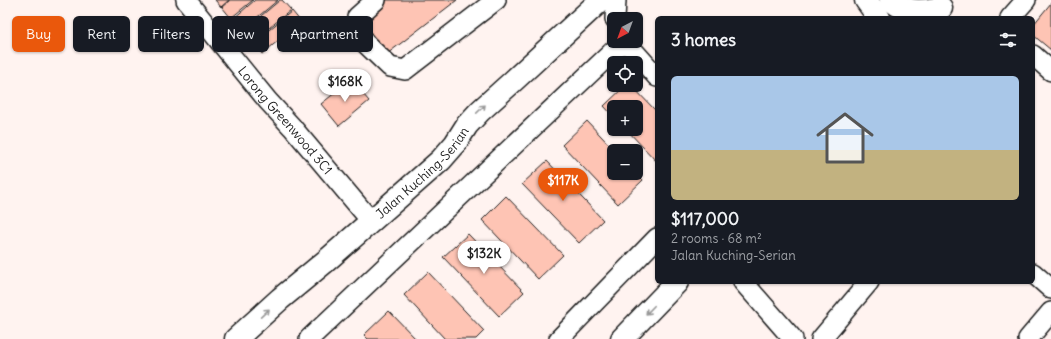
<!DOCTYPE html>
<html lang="en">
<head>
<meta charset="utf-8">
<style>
  :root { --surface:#171b24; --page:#20242c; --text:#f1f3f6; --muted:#9ea1a6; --accent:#ea580c }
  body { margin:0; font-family:Delius,sans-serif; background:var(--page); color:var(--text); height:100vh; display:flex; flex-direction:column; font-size:15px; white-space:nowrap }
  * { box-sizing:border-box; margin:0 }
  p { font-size:13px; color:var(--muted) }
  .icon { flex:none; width:22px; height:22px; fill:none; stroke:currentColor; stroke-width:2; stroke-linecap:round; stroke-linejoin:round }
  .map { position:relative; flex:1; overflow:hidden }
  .side { position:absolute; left:655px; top:16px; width:380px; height:268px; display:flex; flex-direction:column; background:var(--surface); border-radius:6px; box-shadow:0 1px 3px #0004 }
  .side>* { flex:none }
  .guide { position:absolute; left:12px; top:16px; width:380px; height:36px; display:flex; gap:8px }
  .needle { width:26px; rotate:221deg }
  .controls { position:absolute; left:607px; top:12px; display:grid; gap:8px }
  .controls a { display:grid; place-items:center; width:36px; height:36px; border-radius:6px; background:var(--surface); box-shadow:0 1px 3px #0004; font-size:20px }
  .price { position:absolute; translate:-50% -34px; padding:0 9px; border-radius:14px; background:#fff; color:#222; font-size:13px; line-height:26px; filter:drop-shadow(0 1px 2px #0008) }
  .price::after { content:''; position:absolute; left:50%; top:24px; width:12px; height:9px; margin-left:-6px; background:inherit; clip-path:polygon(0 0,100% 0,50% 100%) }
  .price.on { background:var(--accent); color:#fff }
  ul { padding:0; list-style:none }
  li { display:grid; align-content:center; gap:8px; height:212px; padding:0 16px }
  li span { display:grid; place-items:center; height:124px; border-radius:6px; color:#555 }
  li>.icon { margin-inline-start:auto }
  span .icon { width:72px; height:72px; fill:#fffc; stroke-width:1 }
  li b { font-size:17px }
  h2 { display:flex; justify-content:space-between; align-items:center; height:48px; padding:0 16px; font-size:17px }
  .tag { padding:0 14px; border-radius:6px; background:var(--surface); box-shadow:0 1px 3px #0004; font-size:14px; line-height:36px }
  .tag.on { background:var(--accent); color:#fff }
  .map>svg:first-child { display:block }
  .building { fill:#fec4b4; stroke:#1c1c1c }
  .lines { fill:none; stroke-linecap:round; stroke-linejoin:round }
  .minor-casing { stroke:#1c1c1c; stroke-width:22 }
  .highway-casing { stroke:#1c1c1c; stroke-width:25 }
  .minor { stroke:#fff; stroke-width:19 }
  .highway { stroke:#fff; stroke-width:22 }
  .oneway { stroke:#999 }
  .labels { text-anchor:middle; stroke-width:4; stroke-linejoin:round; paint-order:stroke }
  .street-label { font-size:13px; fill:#1c1c1c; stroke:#fff }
</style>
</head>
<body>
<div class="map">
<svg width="1051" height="339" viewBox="0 0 1051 339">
  <rect width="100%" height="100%" fill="#fff3f0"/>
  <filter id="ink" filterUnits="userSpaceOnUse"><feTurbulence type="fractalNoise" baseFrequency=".025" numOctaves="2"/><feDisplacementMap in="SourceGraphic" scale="8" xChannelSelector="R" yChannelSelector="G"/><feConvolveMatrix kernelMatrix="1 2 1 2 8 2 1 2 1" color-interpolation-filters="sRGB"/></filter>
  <g filter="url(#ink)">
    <g class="building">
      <polygon points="215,0 229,0 221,7"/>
      <polygon points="230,0 253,0 231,18 222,7"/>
      <polygon points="255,0 278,0 242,30 233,19"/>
      <polygon points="280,0 282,0 291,10 252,42 243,31"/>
      <polygon points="387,0 457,0 387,54 361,20"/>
      <polygon points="1051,3 1051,50 1033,35 1033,25"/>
      <polygon points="292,11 301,22 262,54 253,43"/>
      <polygon points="351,80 369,101 339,126 321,104"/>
      <polygon points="626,85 631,85 657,112 657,162 626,129 636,129 636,107 614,107 614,117 604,106"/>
      <polygon points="587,121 615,151 614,151 614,173 636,173 643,180 618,204 562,145"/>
      <polygon points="547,161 603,220 579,243 522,184"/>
      <polygon points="506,196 563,255 538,279 482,220"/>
      <polygon points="468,234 524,292 499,316 443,257"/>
      <polygon points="428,272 484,331 476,339 445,339 404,295"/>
      <polygon points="389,311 416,339 368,339 364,335"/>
    </g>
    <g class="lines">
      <g class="minor-casing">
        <g id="minor">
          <path id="s1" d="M186,0L268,101L292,127L371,221"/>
          <polyline points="376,0 357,17 356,28 364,42 390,67 405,70 496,0"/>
          <polyline points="1010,18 1026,0"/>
          <polyline points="615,19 616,0"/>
          <polyline points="625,41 657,77"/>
          <polyline points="1033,55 1051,71"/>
          <polyline points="1033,273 1051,289"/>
          <polyline points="743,282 793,339"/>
          <polyline points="309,339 624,41"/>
          <polyline points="559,339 657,238"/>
          <polyline points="821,339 869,282"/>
          <polyline points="1028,339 1051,312"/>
        </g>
      </g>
      <g class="highway-casing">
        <g id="highway">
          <polyline points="866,0 879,18"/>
          <path d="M891,0C907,14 922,12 941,8"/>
          <path id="s2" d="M236,339L280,299L326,261L441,160L455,144L467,125L480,111L511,83L601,0"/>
          <polyline points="622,339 677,282"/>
        </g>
      </g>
      <use href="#minor" class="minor"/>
      <use href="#highway" class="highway"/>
    </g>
    <defs><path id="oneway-shaft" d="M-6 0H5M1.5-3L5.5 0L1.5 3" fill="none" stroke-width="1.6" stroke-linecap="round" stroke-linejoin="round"/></defs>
    <g class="oneway">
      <use href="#oneway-shaft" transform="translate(481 109) rotate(-44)"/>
      <use href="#oneway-shaft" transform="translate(650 310) rotate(134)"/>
      <use href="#oneway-shaft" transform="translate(265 313) rotate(-43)"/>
    </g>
  </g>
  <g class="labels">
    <g class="street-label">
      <text dy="5" stroke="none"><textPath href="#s1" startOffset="156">Lorong Greenwood 3C1</textPath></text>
      <text dy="5" stroke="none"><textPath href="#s2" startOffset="250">Jalan Kuching-Serian</textPath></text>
    </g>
  </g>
</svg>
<div class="controls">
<a><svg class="needle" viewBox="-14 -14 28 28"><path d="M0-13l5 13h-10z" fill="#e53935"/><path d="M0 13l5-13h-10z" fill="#9ea1a6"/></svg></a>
<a><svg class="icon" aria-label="locate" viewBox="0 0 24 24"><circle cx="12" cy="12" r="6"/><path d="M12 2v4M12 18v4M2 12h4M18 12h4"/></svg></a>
<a>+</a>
<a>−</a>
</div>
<b class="price" style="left:345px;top:103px">$168K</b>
<b class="price on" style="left:563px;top:202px">$117K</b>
<b class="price" style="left:484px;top:275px">$132K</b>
<div class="guide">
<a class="tag on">Buy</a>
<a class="tag">Rent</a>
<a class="tag">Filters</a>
<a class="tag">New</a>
<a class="tag">Apartment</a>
</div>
<section class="side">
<h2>3 homes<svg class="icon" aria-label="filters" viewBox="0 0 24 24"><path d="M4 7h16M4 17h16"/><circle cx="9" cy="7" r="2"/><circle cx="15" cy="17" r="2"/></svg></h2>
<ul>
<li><span style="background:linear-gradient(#a9c7e8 60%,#c2b280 0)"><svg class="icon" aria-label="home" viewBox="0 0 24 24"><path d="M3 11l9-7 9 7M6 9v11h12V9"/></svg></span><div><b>$117,000</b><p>2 rooms · 68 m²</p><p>Jalan Kuching-Serian</p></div></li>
</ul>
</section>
</div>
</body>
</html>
